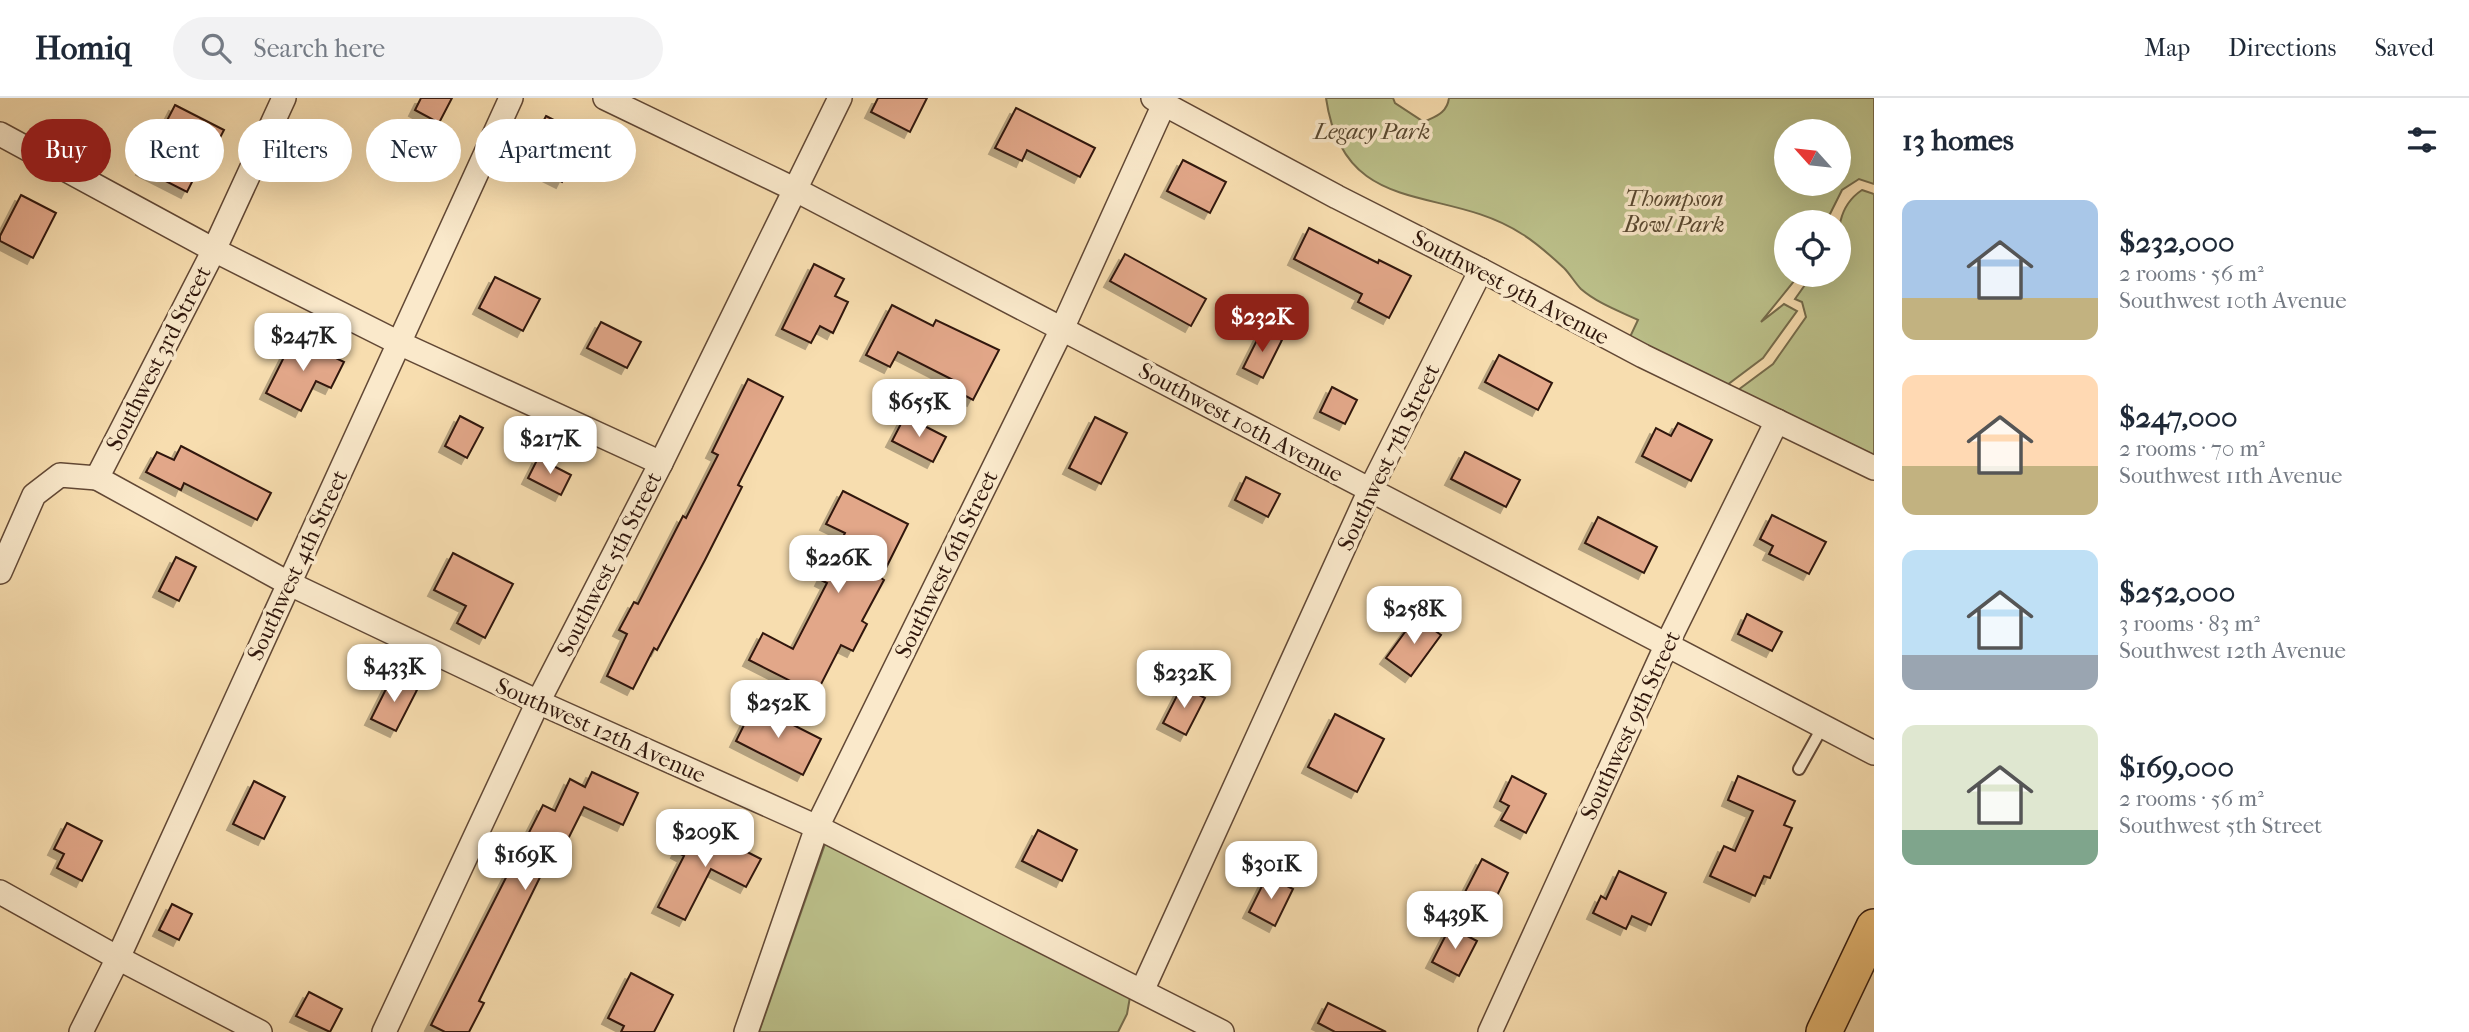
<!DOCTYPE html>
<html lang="en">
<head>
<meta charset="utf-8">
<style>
  :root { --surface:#fff; --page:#f2f2f3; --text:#1f2937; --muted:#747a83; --line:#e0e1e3; --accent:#8f2418 }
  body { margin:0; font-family:"IM FELL French Canon",serif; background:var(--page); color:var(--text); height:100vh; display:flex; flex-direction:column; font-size:26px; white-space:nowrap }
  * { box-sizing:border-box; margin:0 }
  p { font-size:23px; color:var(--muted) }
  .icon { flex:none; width:38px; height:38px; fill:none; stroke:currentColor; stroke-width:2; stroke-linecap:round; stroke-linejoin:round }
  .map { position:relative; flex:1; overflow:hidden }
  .details { display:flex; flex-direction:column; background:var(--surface); width:595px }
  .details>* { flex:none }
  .guide { position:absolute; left:21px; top:21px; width:665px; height:63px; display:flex; gap:14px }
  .needle { width:46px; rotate:297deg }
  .fabs { position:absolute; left:1774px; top:21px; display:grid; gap:14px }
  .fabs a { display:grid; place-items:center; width:77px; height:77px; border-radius:50%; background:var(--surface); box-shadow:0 7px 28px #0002; font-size:35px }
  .price { position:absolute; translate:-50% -60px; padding:0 16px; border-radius:14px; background:#fff; color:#222; font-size:23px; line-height:46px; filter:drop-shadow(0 2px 4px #0008) }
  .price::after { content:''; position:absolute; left:50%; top:42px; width:21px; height:16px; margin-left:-10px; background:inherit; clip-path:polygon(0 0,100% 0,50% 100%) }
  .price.current { background:var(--accent); color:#fff }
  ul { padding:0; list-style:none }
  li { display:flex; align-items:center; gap:21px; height:175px; padding:0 28px }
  li span { display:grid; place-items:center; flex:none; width:196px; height:140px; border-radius:14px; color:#555 }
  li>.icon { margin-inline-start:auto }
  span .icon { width:84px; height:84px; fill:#fffc; stroke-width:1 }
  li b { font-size:30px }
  h2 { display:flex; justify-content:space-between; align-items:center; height:84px; padding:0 28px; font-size:30px }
  .chip { padding:0 24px; border-radius:32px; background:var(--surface); box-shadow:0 7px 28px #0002; font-size:24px; line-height:63px }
  .chip.current { background:var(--accent); color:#fff }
  header { display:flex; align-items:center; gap:42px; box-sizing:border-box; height:98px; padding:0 35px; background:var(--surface); border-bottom:2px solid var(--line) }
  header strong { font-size:33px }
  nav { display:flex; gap:38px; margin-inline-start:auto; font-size:24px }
  .search { width:490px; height:63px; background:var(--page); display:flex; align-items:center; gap:18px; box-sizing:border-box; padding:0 24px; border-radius:38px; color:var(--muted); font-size:26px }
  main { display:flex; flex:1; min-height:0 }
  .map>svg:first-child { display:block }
  .green { fill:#bcc18b; stroke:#766c4c; stroke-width:2; fill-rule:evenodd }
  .building { fill:#e2a789; stroke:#30170c; stroke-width:2; filter:url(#shadow) }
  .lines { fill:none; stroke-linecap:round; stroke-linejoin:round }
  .lane-casing { stroke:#624835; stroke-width:14 }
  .street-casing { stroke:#624835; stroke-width:26 }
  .primary-casing { stroke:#30170c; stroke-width:38 }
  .lane { stroke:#fae9cb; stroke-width:10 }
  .street { stroke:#fae9cb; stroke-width:23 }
  .primary { stroke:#ecbe78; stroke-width:35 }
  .labels { text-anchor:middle; stroke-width:7; stroke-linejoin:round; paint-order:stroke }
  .park-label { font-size:23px; font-style:italic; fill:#5a4a32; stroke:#fae9cb }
  .street-label { font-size:23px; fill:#30170c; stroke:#fae9cb }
</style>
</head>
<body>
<header>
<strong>Homiq</strong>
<div class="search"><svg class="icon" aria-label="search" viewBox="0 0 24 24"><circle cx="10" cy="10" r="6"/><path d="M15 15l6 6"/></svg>Search here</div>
<nav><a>Map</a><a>Directions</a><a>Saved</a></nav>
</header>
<main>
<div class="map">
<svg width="1874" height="934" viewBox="0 0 1874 934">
  <defs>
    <filter id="shadow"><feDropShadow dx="-6" dy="6" stdDeviation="0" flood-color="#0004"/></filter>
  </defs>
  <rect width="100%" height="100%" fill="#f7ddaf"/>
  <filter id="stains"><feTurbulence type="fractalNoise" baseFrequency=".00286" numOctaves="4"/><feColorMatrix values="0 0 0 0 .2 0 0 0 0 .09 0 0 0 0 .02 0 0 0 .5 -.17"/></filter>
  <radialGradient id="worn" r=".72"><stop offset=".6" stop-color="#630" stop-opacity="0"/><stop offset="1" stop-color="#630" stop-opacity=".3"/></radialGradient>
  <g class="green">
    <path d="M1326,0H1393L1395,5L1424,24C1436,18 1447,15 1449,0H1874V86L1859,81L1842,92L1826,124H1787V177H1799L1761,224L1784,206L1797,213L1763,260L1727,287L1629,241L1638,222C1619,213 1597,205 1581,191C1575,185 1570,176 1564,170C1551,158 1537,145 1522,136C1444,85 1344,123 1326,0ZM1787,33H1839V86H1787Z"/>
    <path d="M1862,92L1874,96V357L1738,292L1773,266L1806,219L1802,204L1795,201L1812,177H1839C1839,145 1832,112 1862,92Z"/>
    <polygon points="825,746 1130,899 1127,916 1118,934 759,934"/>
  </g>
  <g class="building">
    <polygon points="421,0 452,0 439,25 415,12"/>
    <polygon points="878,0 927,0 910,34 871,14"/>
    <polygon points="175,7 224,32 212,55 208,52 187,94 142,71"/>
    <polygon points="1016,10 1095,50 1080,79 1027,52 1022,63 995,50"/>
    <polygon points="546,18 585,38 562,84 522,64"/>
    <polygon points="1183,62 1226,84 1210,115 1167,93"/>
    <polygon points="21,97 56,115 33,160 0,143 0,138"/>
    <polygon points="1309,130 1378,165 1379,162 1411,178 1389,220 1358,204 1362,196 1294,161"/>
    <polygon points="1125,156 1206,201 1191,228 1110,183"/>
    <polygon points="814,166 844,181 835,198 848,204 833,235 820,228 811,245 782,231"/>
    <polygon points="495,179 540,201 523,233 479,210"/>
    <polygon points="892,207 933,228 936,222 999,252 973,302 951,290 955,283 898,254 890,269 866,257"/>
    <polygon points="601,224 641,244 627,270 587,250"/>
    <polygon points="1262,232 1282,242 1263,280 1243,270"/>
    <polygon points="294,239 344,264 331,290 316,283 301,313 266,295"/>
    <polygon points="1499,257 1552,285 1538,312 1485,284"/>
    <polygon points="748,281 783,299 738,387 742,389 705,462 657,552 654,550 633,591 607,578 627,536 619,532 634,504 638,506 683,418 686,420 718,357 712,354"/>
    <polygon points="1332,289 1357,302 1345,326 1320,314"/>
    <polygon points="460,318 483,330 467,360 445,348"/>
    <polygon points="905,318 946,339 933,364 892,343"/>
    <polygon points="1095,319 1127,335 1101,386 1069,370"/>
    <polygon points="1678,325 1712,342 1691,383 1642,358 1656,330 1671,338"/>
    <polygon points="181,348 271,395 257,422 184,385 181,392 146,374 157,354 174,362"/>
    <polygon points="1465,354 1520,382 1506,409 1451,381"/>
    <polygon points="538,360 571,377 561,397 528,380"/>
    <polygon points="1246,379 1280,396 1268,419 1235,402"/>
    <polygon points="843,393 908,426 881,480 884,482 862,523 867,526 853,553 841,547 816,596 749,562 763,535 793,551 827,485 821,482 845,435 826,426"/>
    <polygon points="1772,417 1826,444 1809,476 1769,456 1773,448 1760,441"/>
    <polygon points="1598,419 1657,449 1644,475 1585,445"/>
    <polygon points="453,455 513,486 485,540 457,525 466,508 434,492"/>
    <polygon points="176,459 196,469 179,503 159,493"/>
    <polygon points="1747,516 1782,534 1772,553 1738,536"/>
    <polygon points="1416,519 1441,537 1411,578 1386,560"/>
    <polygon points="392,579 417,592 396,633 371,621"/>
    <polygon points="1182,588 1205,600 1186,637 1163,625"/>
    <polygon points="754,607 821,641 803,677 736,643"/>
    <polygon points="1335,616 1384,641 1357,694 1308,669"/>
    <polygon points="592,674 638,695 623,727 584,709 556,765 549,761 479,903 484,905 469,934 445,934 431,927 543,707 555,713 570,681 585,689"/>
    <polygon points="1512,678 1546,696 1526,735 1501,722 1509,708 1500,703"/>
    <polygon points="1738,678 1795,703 1784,727 1792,730 1770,780 1764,778 1755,798 1710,778 1724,748 1735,753 1753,713 1728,702"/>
    <polygon points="254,683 285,699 264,741 233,726"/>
    <polygon points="67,725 102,743 82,783 57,770 64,756 54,751"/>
    <polygon points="692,726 761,761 746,789 711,771 685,822 658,809 684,758 677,754"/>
    <polygon points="1038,732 1077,752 1062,783 1022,763"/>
    <polygon points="1482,761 1508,775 1492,808 1465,794"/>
    <polygon points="1619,773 1666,795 1651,827 1632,818 1626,831 1593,815 1601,798 1606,801"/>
    <polygon points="1267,778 1293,791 1275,828 1249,814"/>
    <polygon points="172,806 192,816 179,842 159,832"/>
    <polygon points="1450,829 1477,843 1459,878 1432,864"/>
    <polygon points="631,875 673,897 654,934 621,934 624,928 608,920"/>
    <polygon points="309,894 342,911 330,934 296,918"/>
    <polygon points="1328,905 1386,934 1335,934 1318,925"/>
  </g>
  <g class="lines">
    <g class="lane-casing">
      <polyline id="lane" points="1799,671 1823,628"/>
    </g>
    <g class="street-casing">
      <g id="street">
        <polyline points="605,0 794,91 1874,655"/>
        <polyline points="1153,0 1337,99 1481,172 1643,258 1874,370"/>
        <polyline points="0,36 214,152 399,245 661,365"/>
        <polyline points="97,380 288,485 538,604 817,729 1222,934"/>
        <polyline points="0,474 34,397 60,377 97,380 214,152 284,0"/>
        <polyline points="0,794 118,860 260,934"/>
        <polyline points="1142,893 1370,392 1481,172"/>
        <polyline points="81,934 118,860 511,0"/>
        <polyline points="384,934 538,604 661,365 840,0"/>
        <polyline points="746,934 817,729 1062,231 1164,6"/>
        <polyline points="1490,934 1667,546 1777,323"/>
      </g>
    </g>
    <g class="primary-casing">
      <polyline id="primary" points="1824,934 1874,829"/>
    </g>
    <use href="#lane" class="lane"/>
    <use href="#street" class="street"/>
    <use href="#primary" class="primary"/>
  </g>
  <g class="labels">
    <g class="park-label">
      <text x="1372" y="41">Legacy Park</text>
      <text x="1674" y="108">Thompson<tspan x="1674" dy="26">Bowl Park</tspan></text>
    </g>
    <g class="street-label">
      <text transform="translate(1511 189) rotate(28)" y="8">Southwest 9th Avenue</text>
      <text transform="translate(158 260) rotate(-63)" y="8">Southwest 3rd Street</text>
      <text transform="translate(1241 324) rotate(28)" y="8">Southwest 10th Avenue</text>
      <text transform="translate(1388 359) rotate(-64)" y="8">Southwest 7th Street</text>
      <text transform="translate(609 466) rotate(-63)" y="8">Southwest 5th Street</text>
      <text transform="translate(946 466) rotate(-64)" y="8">Southwest 6th Street</text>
      <text transform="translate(297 467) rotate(-65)" y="8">Southwest 4th Street</text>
      <text transform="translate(1630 627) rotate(-65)" y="8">Southwest 9th Street</text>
      <text transform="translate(601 632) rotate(24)" y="8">Southwest 12th Avenue</text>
    </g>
  </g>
  <rect width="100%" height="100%" filter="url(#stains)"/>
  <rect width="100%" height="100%" fill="url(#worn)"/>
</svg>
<div class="fabs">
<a><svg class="needle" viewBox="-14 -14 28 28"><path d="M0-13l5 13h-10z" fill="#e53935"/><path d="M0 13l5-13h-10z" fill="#747a83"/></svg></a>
<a><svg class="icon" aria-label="locate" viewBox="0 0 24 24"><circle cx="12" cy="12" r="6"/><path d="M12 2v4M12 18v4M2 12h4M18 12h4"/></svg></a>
</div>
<b class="price current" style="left:1262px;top:256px">$232K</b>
<b class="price" style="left:303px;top:275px">$247K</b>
<b class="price" style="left:919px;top:341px">$655K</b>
<b class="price" style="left:550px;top:378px">$217K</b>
<b class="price" style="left:838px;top:497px">$226K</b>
<b class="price" style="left:1414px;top:548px">$258K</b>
<b class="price" style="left:394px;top:606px">$433K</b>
<b class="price" style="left:1184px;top:612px">$232K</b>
<b class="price" style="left:778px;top:642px">$252K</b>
<b class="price" style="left:705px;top:771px">$209K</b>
<b class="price" style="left:525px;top:794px">$169K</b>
<b class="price" style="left:1271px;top:803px">$301K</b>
<b class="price" style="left:1455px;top:853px">$439K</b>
<div class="guide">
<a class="chip current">Buy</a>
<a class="chip">Rent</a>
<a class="chip">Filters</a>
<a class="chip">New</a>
<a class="chip">Apartment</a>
</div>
</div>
<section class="details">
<h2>13 homes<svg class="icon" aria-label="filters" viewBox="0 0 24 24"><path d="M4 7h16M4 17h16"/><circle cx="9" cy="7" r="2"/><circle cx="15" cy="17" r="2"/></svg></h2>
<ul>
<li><span style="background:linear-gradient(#a9c7e8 70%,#c2b280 0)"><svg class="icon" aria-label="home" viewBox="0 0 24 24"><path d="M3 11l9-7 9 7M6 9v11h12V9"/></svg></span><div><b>$232,000</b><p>2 rooms · 56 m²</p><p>Southwest 10th Avenue</p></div></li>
<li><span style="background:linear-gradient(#ffd9b3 65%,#c2b280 0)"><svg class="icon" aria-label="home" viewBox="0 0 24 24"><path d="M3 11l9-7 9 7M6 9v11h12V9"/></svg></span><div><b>$247,000</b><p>2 rooms · 70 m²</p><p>Southwest 11th Avenue</p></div></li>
<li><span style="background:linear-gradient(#bfe0f5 75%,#9aa5b1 0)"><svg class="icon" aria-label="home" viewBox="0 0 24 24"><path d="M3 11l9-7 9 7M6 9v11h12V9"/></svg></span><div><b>$252,000</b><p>3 rooms · 83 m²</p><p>Southwest 12th Avenue</p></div></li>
<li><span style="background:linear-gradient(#dfe7d0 75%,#7fa58c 0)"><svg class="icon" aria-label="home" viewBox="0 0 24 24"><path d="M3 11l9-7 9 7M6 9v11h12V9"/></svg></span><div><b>$169,000</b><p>2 rooms · 56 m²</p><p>Southwest 5th Street</p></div></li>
</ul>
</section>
</main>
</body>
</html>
